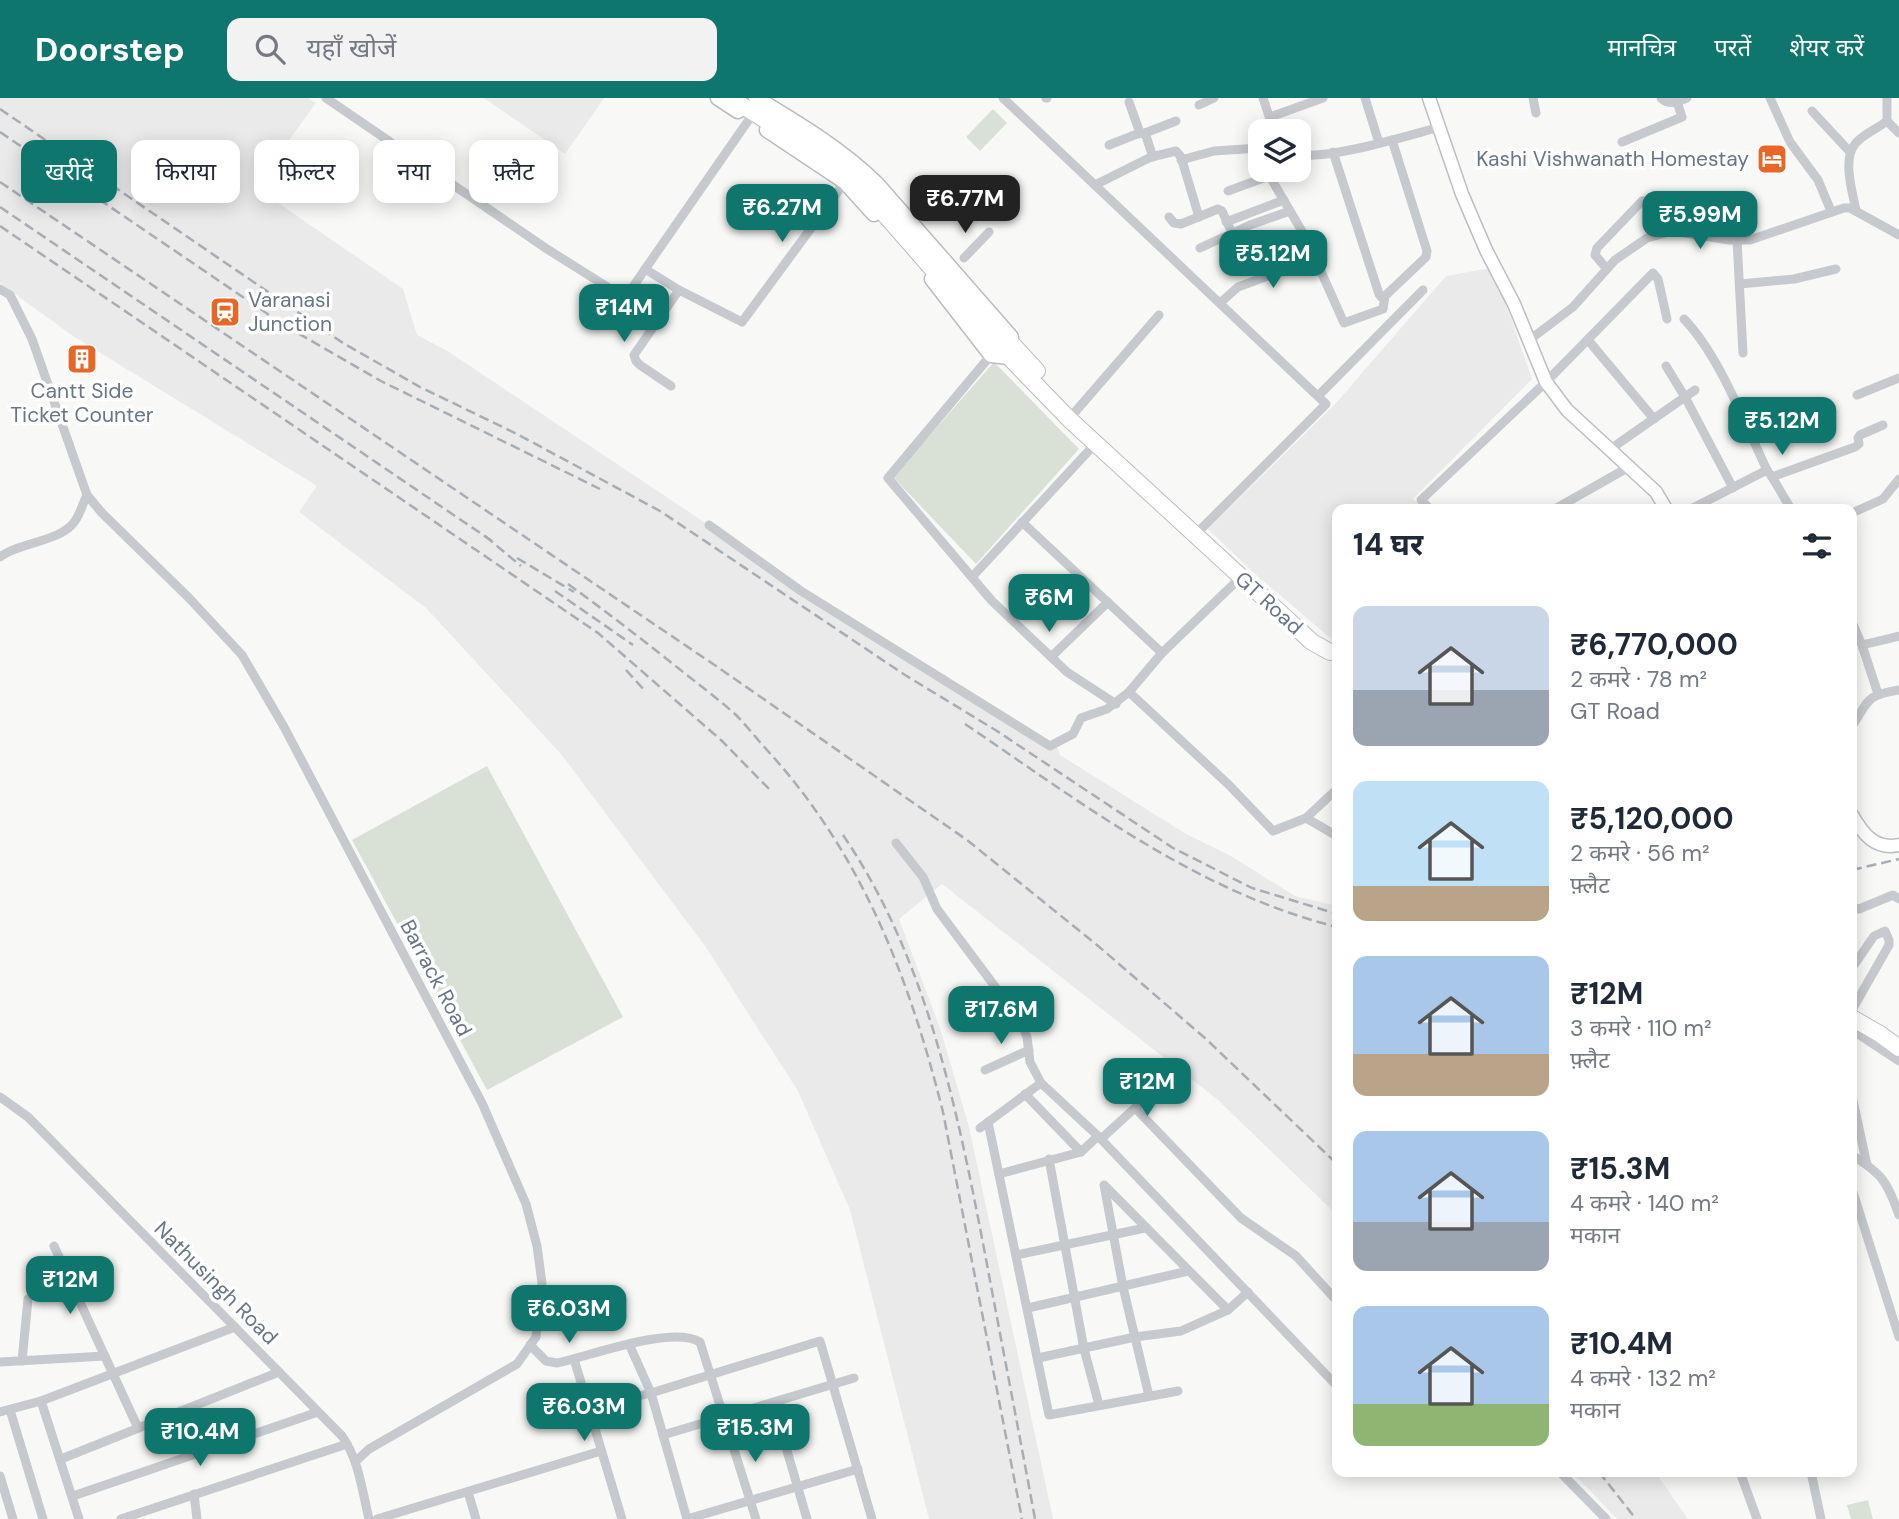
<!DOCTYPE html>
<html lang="hi">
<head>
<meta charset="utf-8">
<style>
  :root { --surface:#fff; --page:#f2f2f3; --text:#1f2937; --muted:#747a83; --accent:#0f766e }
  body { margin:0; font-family:"DM Sans","Noto Sans Devanagari",sans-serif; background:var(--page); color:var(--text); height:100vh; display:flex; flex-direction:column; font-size:26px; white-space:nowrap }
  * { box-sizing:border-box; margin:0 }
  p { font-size:23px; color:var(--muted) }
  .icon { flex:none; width:38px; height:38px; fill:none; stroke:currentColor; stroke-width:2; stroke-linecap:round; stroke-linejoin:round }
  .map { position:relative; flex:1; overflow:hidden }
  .details { position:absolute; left:1332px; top:406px; width:525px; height:973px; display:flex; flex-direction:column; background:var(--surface); border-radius:14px; box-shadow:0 4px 18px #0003 }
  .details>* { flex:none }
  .top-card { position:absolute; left:21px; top:42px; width:665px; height:63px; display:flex; gap:14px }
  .tools { position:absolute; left:1248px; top:21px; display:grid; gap:14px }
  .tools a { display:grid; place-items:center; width:63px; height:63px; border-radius:14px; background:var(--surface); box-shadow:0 4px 18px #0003; font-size:35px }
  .price { position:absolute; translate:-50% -60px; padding:0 16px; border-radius:14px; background:var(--accent); color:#fff; font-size:23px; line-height:46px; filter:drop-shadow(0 2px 4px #0008) }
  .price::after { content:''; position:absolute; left:50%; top:42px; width:21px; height:16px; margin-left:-10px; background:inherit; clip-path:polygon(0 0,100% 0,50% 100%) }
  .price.current { background:#222; color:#fff }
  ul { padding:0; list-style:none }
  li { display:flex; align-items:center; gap:21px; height:175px; padding:0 21px }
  li span { display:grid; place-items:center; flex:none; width:196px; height:140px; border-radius:14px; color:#555 }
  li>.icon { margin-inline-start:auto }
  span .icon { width:84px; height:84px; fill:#fffc; stroke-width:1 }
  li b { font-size:30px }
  h2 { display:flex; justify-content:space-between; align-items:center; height:84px; padding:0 21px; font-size:30px }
  .pill { padding:0 24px; border-radius:14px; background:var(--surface); box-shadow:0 4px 18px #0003; font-size:24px; line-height:63px }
  .pill.current { background:var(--accent); color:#fff }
  header { display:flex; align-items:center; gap:42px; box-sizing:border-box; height:98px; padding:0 35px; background:var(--accent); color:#fff }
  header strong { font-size:33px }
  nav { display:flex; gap:38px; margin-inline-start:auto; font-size:24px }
  .search { width:490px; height:63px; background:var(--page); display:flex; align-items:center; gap:18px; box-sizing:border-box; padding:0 24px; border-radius:14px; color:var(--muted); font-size:26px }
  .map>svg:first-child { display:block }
  .built { fill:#e9eae9 }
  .green { fill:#d9e1d7 }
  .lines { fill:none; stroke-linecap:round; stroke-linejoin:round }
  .secondary-casing { stroke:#bbbfc4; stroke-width:15 }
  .primary-casing { stroke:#b9bdc1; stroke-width:17 }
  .highway-casing { stroke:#bbbdc1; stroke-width:18 }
  .street { stroke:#c6c9cd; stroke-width:9 }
  .secondary { stroke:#fff; stroke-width:12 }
  .primary { stroke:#fff; stroke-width:14 }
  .highway { stroke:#fff; stroke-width:16 }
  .rail { stroke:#a8adb4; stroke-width:2.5; stroke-dasharray:10 5; stroke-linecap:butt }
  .labels { text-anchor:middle; stroke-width:7; stroke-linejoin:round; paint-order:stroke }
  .poi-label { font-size:21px; fill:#677688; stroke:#fff; text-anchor:end }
  .street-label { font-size:21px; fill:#677688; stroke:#fff }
</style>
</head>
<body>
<header>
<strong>Doorstep</strong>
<div class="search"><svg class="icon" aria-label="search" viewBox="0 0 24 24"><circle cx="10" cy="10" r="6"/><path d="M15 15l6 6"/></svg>यहाँ खोजें</div>
<nav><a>मानचित्र</a><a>परतें</a><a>शेयर करें</a></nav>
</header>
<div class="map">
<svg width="1899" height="1421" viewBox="0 0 1899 1421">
  <rect width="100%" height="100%" fill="#f8f9f6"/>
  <g class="built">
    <polygon points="0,0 308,0 316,5 255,89 403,191 417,237 449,254 1000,621 1056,646 1060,657 1186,736 1231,758 1295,798 1337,808 1337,1117 1217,1001 942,786 899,821 940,930 969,1029 1053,1421 929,1421 850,1112 798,993 705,848 561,656 426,510 299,414 317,388 73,238 0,185"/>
    <polygon points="484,0 604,0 565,56"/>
    <polygon points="1485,171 1494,172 1532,281 1413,401 1423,411 1337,411 1337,546 1253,474 1208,431 1337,304 1446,178"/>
    <polygon points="1572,1374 1655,1374 1688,1421 1617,1421"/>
  </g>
  <g class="green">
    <polygon points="993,11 1007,25 980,53 966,39"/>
    <polygon points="994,264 1079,351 976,466 893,379"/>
    <polygon points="487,668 623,919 487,992 352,742"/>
    <polygon points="1868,1402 1873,1421 1851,1421 1847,1407"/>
  </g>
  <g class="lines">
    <g class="secondary-casing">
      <g id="secondary">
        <polyline points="1429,0 1462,96 1486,152 1514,206 1546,284 1567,312 1656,394 1666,411"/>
        <path d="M1852,717C1863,736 1875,752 1899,747"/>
      </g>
    </g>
    <g class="primary-casing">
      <g id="primary">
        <polyline points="718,0 738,13"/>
        <path d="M756,0C799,26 841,51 877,86L1011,239"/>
        <polyline points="767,32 845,84 874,116"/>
        <polyline points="932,181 991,257 1009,259"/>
      </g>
    </g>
    <g class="highway-casing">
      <g id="highway">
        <polyline points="730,0 825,59 845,75 866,95 1009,259 1069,321 1312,544 1330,554"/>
        <polyline points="1000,233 1037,273"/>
        <polyline points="1852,920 1880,936 1899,950"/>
      </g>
    </g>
    <g class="street">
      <polyline points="326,0 547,151 617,195 627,194 632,190 750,20"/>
      <polyline points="1003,0 1326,306 1201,431"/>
      <polyline points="1046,0 1047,0"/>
      <polyline points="1263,0 1274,33"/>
      <polyline points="1365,0 1379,45"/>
      <polyline points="1533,0 1536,15"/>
      <path d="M1661,0C1669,8 1678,4 1687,0"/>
      <polyline points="1770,0 1790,44 1818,82 1831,113"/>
      <polyline points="1129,4 1140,35"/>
      <polyline points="1199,7 1214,0"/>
      <polyline points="1812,13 1850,54"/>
      <polyline points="1270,19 1323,0"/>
      <polyline points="1887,23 1899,35"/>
      <polyline points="1145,35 1176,23"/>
      <polyline points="1622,44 1682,19 1677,4"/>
      <polyline points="1109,47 1137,36 1145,35 1153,59"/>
      <polyline points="1333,54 1379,196 1381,199 1385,198 1426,159 1427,153 1392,42"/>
      <path d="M1298,56C1326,63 1409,37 1440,29"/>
      <polyline points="1181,62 1214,53 1260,50"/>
      <polyline points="1266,72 1306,140 1344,225 1383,211 1385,198"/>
      <polyline points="1095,87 1151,59 1176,53 1181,59 1199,119"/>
      <polyline points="1228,93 1269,78"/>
      <path d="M1856,113C1853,95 1842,62 1855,46C1863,36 1877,31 1887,23V0"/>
      <polyline points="1169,119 1174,125 1181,126 1218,111 1222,113 1232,135"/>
      <polyline points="1226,124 1284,102"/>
      <polyline points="1737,142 1743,255"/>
      <polyline points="1200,150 1250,127 1290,113"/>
      <polyline points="964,160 989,134"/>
      <polyline points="645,171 679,192 742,224 845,84"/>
      <polyline points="1607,171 1595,157 1597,150 1642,103 1647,103 1673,133"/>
      <polyline points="1740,186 1794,181 1836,171"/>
      <polyline points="0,191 10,197 32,241 87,397 102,415 189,500 242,557 284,629 482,1005 526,1106 537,1148 542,1185 536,1239 517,1266 369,1351 356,1363"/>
      <polyline points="1220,205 1238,189 1316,160"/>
      <path d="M1684,221C1719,257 1745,326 1767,372"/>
      <polyline points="1588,242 1654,321"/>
      <polyline points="1528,243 1573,209 1615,162 1647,140 1673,133 1729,142 1750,142 1844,110 1850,110 1899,137"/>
      <polyline points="991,257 888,380 992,503 1067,574 1116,606"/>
      <polyline points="1666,268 1685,299 1733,390"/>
      <polyline points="671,288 640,267 636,263 634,257 679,192"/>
      <polyline points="1857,297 1899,280"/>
      <polyline points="1318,298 1423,192"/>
      <polyline points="1075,314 1159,217"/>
      <polyline points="1609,352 1695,292"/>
      <polyline points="1772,379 1791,411"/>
      <polyline points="1430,411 1421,402 1546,284 1653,175 1658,181 1667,221"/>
      <polyline points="1555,411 1629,369"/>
      <polyline points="1691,411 1767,372 1772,379 1855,349 1859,346 1858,340 1860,337 1883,327"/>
      <polyline points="1852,415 1883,401 1899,381"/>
      <polyline points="1022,424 1162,555"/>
      <polyline points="709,427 801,493 1050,648 1073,636 1081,620 1107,611 1129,594"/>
      <path d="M0,459C19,444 61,444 75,423C80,416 83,405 87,397"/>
      <polyline points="972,479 1096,345"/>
      <polyline points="1241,479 1162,555 1129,594 1229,687 1273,733 1306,720 1337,691"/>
      <polyline points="1852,524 1862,547 1899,538"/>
      <polyline points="1862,547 1878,596"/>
      <polyline points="1051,559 1108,504"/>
      <path d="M1852,628C1870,602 1864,598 1899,592"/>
      <polyline points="1306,720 1337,738"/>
      <polyline points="896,745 923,779 937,811 1020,922 1027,939 1030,964 1041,985 1098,1038 1337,1288"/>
      <polyline points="1852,810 1859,811 1893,797 1899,801"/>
      <polyline points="1852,870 1874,838 1885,833 1889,842 1889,847 1852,912"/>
      <polyline points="1852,932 1899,963"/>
      <polyline points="985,972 1029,952"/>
      <polyline points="1025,996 1081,1054"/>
      <polyline points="1852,998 1867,1067"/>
      <path d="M0,999L28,1019L342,1338C359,1362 362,1392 369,1421"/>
      <polyline points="1135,1010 1241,1120 1296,1158 1337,1203"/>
      <polyline points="988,1024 1049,1317 1178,1293"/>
      <polyline points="980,1030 1041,985"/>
      <polyline points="1101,1041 1172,976"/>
      <path d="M1852,1057C1882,1076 1887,1083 1899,1117"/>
      <polyline points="1049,1061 1084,1251 1099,1307"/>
      <polyline points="999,1076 1081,1054 1098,1038"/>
      <polyline points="1104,1087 1123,1189 1149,1298"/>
      <polyline points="1105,1088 1228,1212"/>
      <polyline points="1852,1091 1899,1239"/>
      <polyline points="54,1148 138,1330"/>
      <polyline points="1016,1157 1145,1130"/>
      <polyline points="1028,1210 1188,1173"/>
      <polyline points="629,1246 651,1295 687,1421"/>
      <path d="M530,1247L546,1263L557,1265C590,1258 672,1227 700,1244L756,1421"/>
      <polyline points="1038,1260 1135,1239 1181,1233 1228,1212 1248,1194"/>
      <polyline points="574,1261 622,1421"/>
      <polyline points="22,1263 28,1201"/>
      <polyline points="0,1264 105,1258"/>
      <polyline points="41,1303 79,1421"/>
      <polyline points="773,1305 807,1421"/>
      <polyline points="589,1310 651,1295 820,1243 872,1421"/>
      <polyline points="10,1312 43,1421"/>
      <polyline points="0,1314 41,1303 235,1229"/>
      <polyline points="663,1337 854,1280"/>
      <polyline points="61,1361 279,1274"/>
      <polyline points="1560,1374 1606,1421"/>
      <polyline points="1740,1374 1757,1421"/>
      <polyline points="1811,1374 1821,1421"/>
      <polyline points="0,1378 13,1421"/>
      <polyline points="468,1394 476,1421"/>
      <polyline points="194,1396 197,1421"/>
      <polyline points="73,1398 318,1314"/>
      <polyline points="121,1421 347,1346"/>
      <polyline points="377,1421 601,1353"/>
      <polyline points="687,1421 858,1371"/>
    </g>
    <use href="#secondary" class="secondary"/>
    <use href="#primary" class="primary"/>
    <use href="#highway" class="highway"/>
    <g class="rail">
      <polyline points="0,11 343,245 420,289 517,336 660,413 905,577 997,633 1173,750 1252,790 1337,816"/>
      <polyline points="0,34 284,227 381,283 600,391"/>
      <polyline points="0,84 716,568 967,742 1097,847 1206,941 1337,1066"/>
      <polyline points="0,109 492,443"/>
      <polyline points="0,128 598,535 721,642 772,694"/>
      <polyline points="485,438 521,468"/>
      <polyline points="517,460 574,494"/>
      <path d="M568,486C604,512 639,539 673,566C694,583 716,599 735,616C746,627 756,640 767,652C862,756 909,879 943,1014L1022,1421"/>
      <polyline points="555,493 633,547"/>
      <polyline points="626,572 646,594"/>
      <path d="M965,626C1082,705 1197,794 1337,829"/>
      <path d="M843,737C928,862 958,1015 986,1161C1002,1247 1019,1334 1035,1421"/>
      <polyline points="1852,772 1899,761"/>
      <polyline points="1599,1374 1636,1421"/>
    </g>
  </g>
  <defs>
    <g id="hotel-square" transform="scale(1.575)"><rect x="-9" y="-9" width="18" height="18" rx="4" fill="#e86626" stroke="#fff"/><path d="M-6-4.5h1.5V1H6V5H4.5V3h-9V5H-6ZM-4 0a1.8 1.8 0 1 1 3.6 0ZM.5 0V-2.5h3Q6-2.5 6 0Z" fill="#fff"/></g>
    <g id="station-square" transform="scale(1.575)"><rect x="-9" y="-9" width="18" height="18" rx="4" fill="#e86626" stroke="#fff"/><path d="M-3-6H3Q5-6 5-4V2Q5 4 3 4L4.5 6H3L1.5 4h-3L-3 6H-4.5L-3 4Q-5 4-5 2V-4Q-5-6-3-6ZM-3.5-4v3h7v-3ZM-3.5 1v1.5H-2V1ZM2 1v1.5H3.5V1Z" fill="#fff"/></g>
    <g id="building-square" transform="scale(1.575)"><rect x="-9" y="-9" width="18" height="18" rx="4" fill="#e86626" stroke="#fff"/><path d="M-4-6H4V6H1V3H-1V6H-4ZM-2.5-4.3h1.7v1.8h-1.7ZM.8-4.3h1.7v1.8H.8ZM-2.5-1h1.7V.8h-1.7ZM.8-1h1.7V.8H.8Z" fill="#fff"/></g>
  </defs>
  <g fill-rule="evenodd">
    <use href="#hotel-square" x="1772" y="61"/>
    <use href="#station-square" x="225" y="214"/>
    <use href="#building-square" x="82" y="261"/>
  </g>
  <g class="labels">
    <g class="poi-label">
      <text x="1749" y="68">Kashi Vishwanath Homestay</text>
      <text x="248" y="209" text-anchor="start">Varanasi<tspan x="248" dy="24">Junction</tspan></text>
      <text x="82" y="300" text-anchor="middle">Cantt Side<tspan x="82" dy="24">Ticket Counter</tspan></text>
    </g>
    <g class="street-label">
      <text transform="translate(1269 505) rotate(42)" y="7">GT Road</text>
      <text transform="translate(436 880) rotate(62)" y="7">Barrack Road</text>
      <text transform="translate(216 1185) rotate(45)" y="7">Nathusingh Road</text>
    </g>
  </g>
</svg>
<div class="tools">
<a><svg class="icon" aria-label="layers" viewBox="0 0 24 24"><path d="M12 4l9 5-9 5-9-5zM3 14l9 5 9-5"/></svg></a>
</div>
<b class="price current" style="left:965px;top:137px">₹6.77M</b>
<b class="price" style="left:782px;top:146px">₹6.27M</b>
<b class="price" style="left:1700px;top:153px">₹5.99M</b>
<b class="price" style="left:1273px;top:192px">₹5.12M</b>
<b class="price" style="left:624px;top:246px">₹14M</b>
<b class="price" style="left:1782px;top:359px">₹5.12M</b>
<b class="price" style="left:1049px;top:536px">₹6M</b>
<b class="price" style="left:1001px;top:948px">₹17.6M</b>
<b class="price" style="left:1147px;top:1020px">₹12M</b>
<b class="price" style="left:70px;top:1218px">₹12M</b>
<b class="price" style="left:569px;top:1247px">₹6.03M</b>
<b class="price" style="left:584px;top:1345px">₹6.03M</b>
<b class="price" style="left:755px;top:1366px">₹15.3M</b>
<b class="price" style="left:200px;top:1370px">₹10.4M</b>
<div class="top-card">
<a class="pill current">खरीदें</a>
<a class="pill">किराया</a>
<a class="pill">फ़िल्टर</a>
<a class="pill">नया</a>
<a class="pill">फ़्लैट</a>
</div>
<section class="details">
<h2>14 घर<svg class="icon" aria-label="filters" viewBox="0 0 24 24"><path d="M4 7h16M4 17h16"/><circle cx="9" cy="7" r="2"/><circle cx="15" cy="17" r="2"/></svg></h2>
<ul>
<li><span style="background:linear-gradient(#c9d6e8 60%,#9aa5b1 0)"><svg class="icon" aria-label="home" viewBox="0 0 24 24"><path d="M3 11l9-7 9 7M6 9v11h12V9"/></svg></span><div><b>₹6,770,000</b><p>2 कमरे · 78 m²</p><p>GT Road</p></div></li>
<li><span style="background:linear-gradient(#bfe0f5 75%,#b9a48a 0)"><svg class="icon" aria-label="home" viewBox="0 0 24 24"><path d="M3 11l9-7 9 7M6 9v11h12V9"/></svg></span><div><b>₹5,120,000</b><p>2 कमरे · 56 m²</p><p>फ़्लैट</p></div></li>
<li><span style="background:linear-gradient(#a9c7e8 70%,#b9a48a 0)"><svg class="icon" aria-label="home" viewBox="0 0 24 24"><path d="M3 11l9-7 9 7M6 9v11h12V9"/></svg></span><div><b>₹12M</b><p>3 कमरे · 110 m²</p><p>फ़्लैट</p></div></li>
<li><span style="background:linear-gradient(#a9c7e8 65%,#9aa5b1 0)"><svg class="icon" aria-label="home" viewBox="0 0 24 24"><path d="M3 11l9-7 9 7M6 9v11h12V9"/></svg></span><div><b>₹15.3M</b><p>4 कमरे · 140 m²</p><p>मकान</p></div></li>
<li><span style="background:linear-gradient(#a9c7e8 70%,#8fb573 0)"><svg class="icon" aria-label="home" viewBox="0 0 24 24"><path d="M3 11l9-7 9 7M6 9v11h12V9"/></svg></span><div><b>₹10.4M</b><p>4 कमरे · 132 m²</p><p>मकान</p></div></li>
</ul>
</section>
</div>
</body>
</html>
